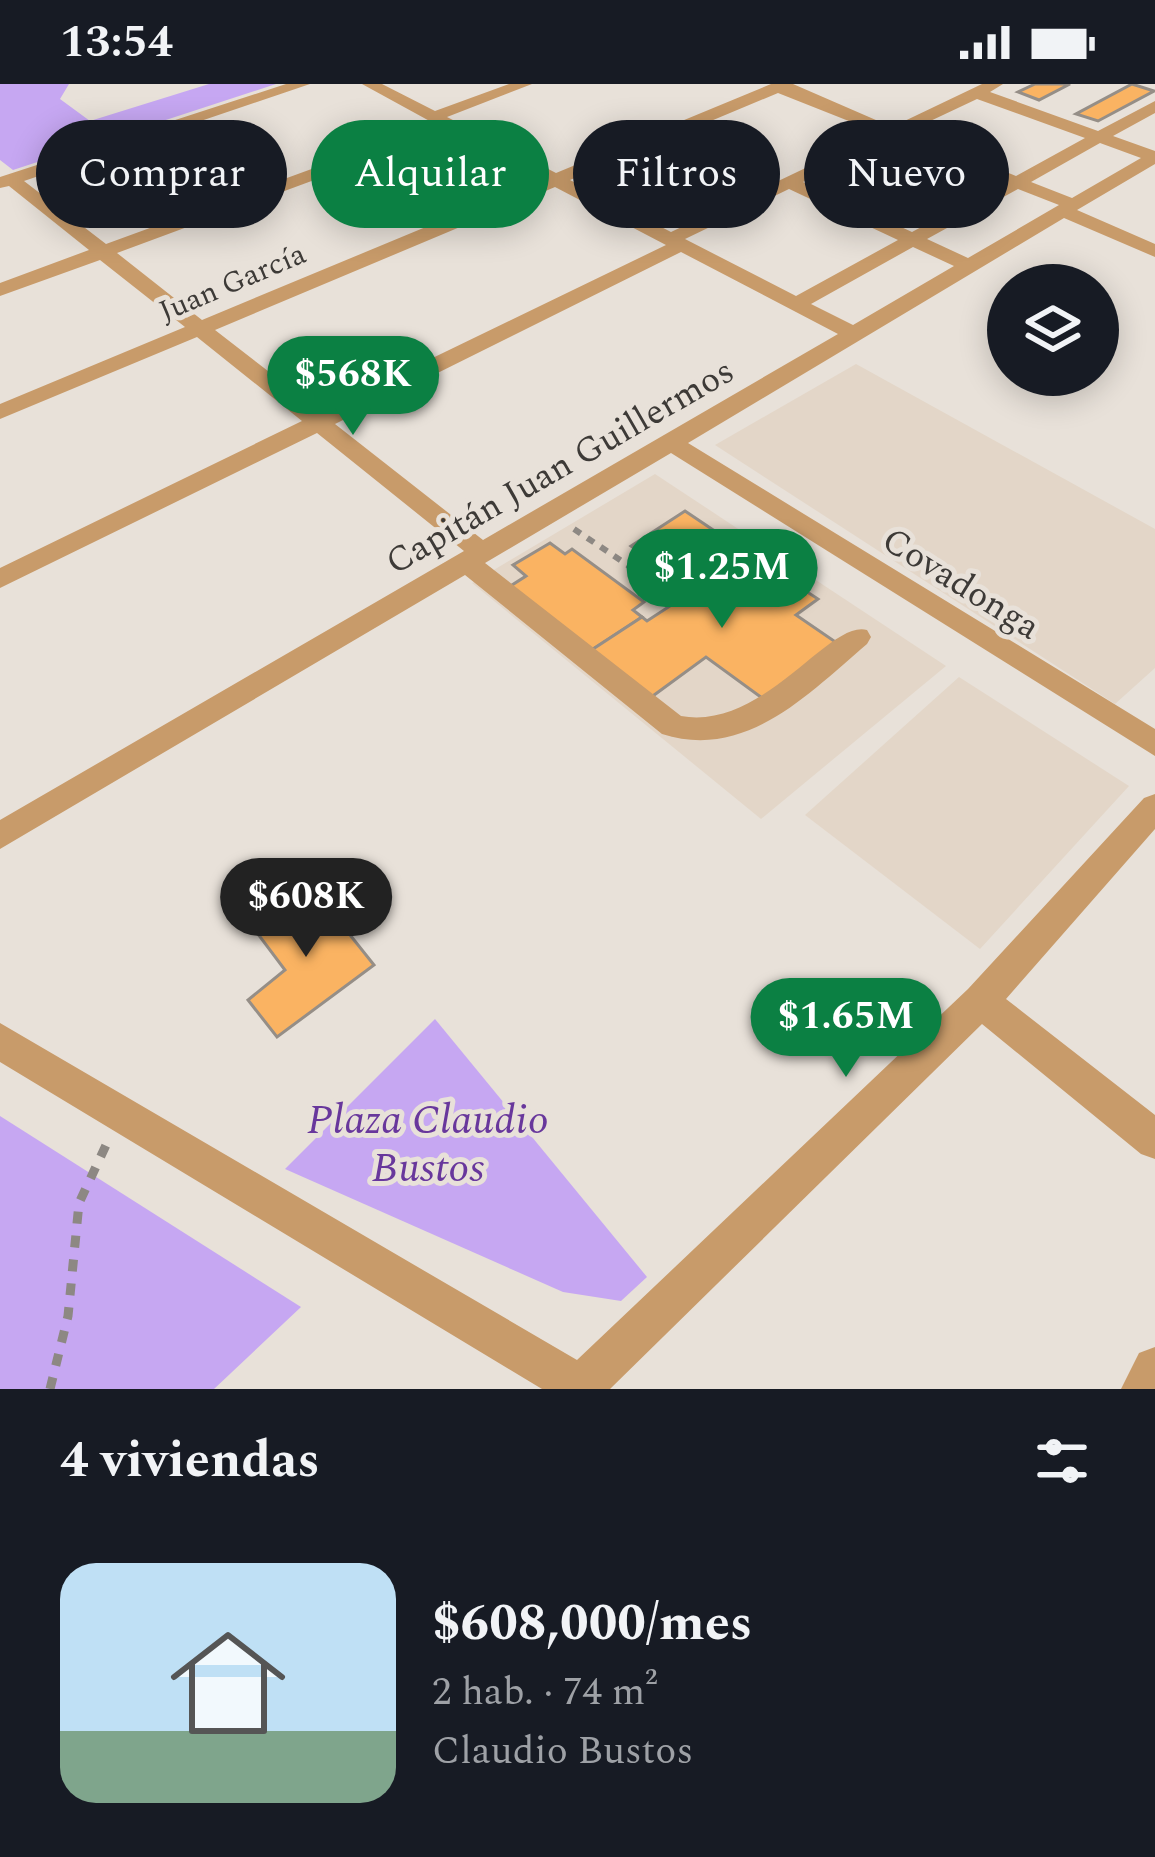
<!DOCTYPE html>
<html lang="es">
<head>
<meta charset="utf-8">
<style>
  :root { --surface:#171b24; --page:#242831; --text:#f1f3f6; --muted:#9ea1a6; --line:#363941; --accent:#0b8043 }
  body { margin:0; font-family:Spectral,serif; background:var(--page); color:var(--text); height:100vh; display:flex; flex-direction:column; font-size:45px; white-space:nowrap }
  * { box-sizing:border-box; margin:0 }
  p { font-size:39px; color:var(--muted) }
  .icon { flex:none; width:66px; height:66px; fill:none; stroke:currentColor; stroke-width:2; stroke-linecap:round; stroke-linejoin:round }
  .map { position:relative; height:1305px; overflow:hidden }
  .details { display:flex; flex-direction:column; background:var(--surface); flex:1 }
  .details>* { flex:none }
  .banner { position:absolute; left:36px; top:36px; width:1083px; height:108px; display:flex; gap:24px }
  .tools { position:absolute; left:987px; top:180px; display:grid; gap:24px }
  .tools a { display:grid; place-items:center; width:132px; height:132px; border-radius:50%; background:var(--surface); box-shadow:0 6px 30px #0003; font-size:60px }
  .price { position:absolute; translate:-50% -102px; padding:0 27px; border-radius:42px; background:var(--accent); color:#fff; font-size:39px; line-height:78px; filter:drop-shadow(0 3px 6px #0008) }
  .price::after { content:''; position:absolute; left:50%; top:72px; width:36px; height:27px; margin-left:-18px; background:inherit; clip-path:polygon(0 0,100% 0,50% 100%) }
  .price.on { background:#222; color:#fff }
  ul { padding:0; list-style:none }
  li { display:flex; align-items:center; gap:36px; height:300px; padding:0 60px }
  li+li { border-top:3px solid var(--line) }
  li span { display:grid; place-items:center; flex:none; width:336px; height:240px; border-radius:36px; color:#555 }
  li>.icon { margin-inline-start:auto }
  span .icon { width:144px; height:144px; fill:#fffc; stroke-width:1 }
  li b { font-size:51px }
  h2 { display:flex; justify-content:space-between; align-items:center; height:144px; padding:0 60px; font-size:51px }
  .chip { padding:0 42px; border-radius:54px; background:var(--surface); box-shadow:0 6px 30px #0003; font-size:42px; line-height:108px }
  .chip.on { background:var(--accent); color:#fff }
  .status { display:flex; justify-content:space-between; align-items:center; height:84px; padding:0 60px; background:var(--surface); direction:ltr }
  .status svg { height:33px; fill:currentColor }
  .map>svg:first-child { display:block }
  .built { fill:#e3d6c8 }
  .green { fill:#c6a7f2 }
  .building { fill:#fab362; stroke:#958e87; stroke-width:3 }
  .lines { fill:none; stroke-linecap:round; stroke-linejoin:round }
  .path-far2 { stroke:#8d8883; stroke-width:6; stroke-dasharray:8 8; stroke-linecap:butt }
  .path-far1 { stroke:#8d8883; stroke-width:8; stroke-dasharray:9 9; stroke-linecap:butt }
  .path { stroke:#8d8883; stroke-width:9; stroke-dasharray:12 12; stroke-linecap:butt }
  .minor { fill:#c89b6a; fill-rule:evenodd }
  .labels { text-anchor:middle; stroke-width:10; stroke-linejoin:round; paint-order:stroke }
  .far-street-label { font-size:30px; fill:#3d3a37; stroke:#e8e1d9 }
  .street-label { font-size:36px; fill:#3d3a37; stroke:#e8e1d9 }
  .near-park-label { font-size:42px; font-style:italic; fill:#68379c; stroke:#e8e1d9 }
</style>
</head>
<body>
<div class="status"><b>13:54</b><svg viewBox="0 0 49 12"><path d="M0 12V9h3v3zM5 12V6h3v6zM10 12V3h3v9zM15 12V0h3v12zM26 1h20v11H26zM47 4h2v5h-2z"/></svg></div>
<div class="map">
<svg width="1155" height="1305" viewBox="0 0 1155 1305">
  <rect width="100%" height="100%" fill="#e8e1d9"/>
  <g class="built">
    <polygon points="856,280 1155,445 1155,584 1115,620 715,361"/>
    <polygon points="655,390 946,582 761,735 472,499"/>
    <polygon points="959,593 1129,702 980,865 805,731"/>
  </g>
  <g class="green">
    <polygon points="0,0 69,0 60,15 90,37 209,0 276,0 13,86 0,76"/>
    <polygon points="435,935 647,1193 621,1217 563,1208 285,1085"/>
    <polygon points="0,1032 301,1223 214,1305 0,1305"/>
  </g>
  <g class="building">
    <polygon points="1035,0 1070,0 1039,16 1018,8"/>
    <polygon points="1132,0 1154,7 1098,37 1076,30"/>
    <polygon points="685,427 740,464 697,492 691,488 679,496 631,462"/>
    <polygon points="550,459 565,470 572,465 644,518 633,526 642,533 590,567 509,503 526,492 513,481"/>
    <polygon points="740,464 818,515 796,531 837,559 765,616 706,573 650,614 590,567 642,533 647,537 670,522 653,510 673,497 689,509 705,498 697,492"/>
    <polygon points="311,802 374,881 277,953 248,916 285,886 252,842"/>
  </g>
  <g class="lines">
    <polyline class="path-far2" points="574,445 638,488"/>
    <polyline class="path-far1" points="634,485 663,504"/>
    <polyline class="path" points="50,1305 68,1232 79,1119 107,1059"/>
    <g class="minor">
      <path d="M286,0H310L24,97L106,160L435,40L362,0H382L435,27L509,0H532L447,33L556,89L771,0H793L892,43L982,0H1003L990,8L1098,47L1155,17V29L1113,52L1155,67V80L1077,126L1155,160V173L1064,134L688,359L1155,645V672L671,369L485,479L681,632C764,647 829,535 867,546L871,553L867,560C808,610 746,677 662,650L465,491L0,765V736L464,467L317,349L0,504V484L302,337L197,253L0,335V320L185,243L100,176L0,212V199L89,166L9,102L0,104V93ZM778,9L879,49L671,148L570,96ZM977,15L1085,54L1016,92L907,48ZM447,47L541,95L202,236L117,169ZM893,55L1003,99L912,148L803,98ZM1100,59L1141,74L1072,114L1031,98ZM555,103L666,161L321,328L215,246ZM789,105L898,156L796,212L685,155ZM1018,105L1059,121L968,174L927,155ZM913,163L954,182L853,241L811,220ZM681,168L838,250L483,456L335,340Z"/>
      <polygon points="1155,710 1155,745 1006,915 1155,1031 1155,1075 1141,1070 982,940 610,1305 542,1305 0,978 0,939 577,1276 968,905 1144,714"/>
      <polygon points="1155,1263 1155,1305 1121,1305 1139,1269"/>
    </g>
  </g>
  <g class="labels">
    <g class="far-street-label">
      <text transform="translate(232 198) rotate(-23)" y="10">Juan García</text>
    </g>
    <g class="street-label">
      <text transform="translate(559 381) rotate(-30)" y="13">Capitán Juan Guillermos</text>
      <text transform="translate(962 498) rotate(32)" y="13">Covadonga</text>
    </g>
    <g class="near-park-label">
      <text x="428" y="1049">Plaza Claudio<tspan x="428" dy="48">Bustos</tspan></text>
    </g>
  </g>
</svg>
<div class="tools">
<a><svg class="icon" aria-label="layers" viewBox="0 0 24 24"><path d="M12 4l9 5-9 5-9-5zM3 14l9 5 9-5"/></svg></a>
</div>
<b class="price" style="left:353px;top:354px">$568K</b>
<b class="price" style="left:722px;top:547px">$1.25M</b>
<b class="price on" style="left:306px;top:876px">$608K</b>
<b class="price" style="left:846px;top:996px">$1.65M</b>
<div class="banner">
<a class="chip">Comprar</a>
<a class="chip on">Alquilar</a>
<a class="chip">Filtros</a>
<a class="chip">Nuevo</a>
</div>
</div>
<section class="details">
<h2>4 viviendas<svg class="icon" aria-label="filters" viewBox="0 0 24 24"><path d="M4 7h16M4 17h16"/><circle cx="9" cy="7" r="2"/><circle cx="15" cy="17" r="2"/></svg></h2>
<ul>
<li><span style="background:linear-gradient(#bfe0f5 70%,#7fa58c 0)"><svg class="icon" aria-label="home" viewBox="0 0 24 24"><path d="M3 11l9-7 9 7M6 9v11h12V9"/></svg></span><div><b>$608,000/mes</b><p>2 hab. · 74 m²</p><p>Claudio Bustos</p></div></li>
</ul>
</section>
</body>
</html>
